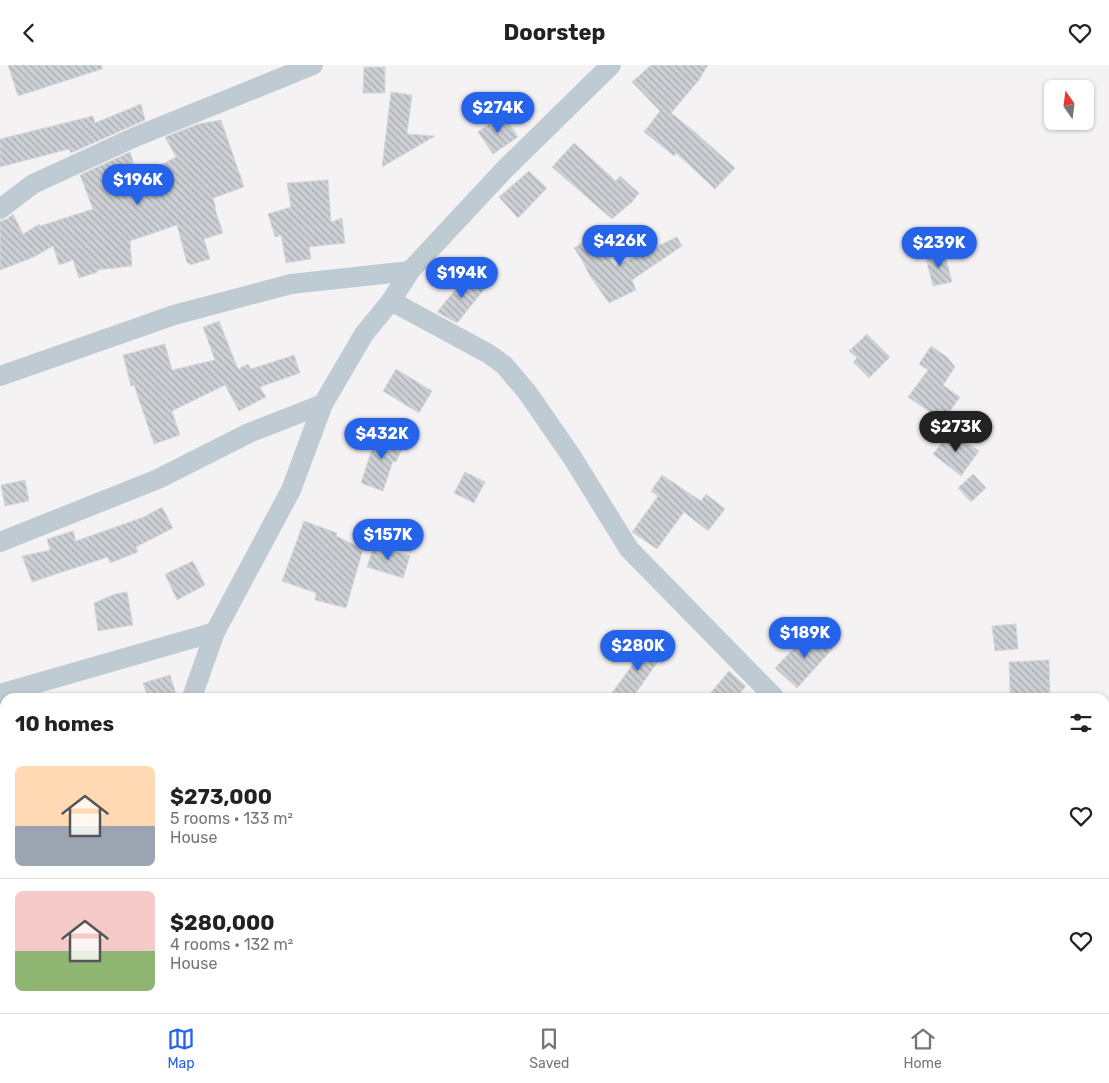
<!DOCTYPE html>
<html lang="en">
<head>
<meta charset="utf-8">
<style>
  :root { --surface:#fff; --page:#f2f2f2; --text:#222; --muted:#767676; --line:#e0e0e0; --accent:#2563eb }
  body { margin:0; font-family:Rubik,sans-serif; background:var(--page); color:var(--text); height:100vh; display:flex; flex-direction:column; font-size:19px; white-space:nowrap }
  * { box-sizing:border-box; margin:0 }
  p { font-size:16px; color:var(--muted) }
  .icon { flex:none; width:28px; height:28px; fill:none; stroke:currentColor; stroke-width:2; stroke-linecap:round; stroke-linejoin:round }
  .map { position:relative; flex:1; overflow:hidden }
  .side { position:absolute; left:0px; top:628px; width:1110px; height:321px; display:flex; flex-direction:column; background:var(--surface); border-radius:15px 15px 0 0; box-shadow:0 1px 4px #0004 }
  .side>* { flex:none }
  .needle { width:32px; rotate:346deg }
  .tools { position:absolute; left:1044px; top:15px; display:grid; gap:10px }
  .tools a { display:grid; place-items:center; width:50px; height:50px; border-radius:8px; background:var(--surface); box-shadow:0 1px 4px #0004; font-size:25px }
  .price { position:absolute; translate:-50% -42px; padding:0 11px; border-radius:18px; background:var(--accent); color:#fff; font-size:16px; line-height:32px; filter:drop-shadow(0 1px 2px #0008) }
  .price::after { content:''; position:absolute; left:50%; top:30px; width:15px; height:11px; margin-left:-8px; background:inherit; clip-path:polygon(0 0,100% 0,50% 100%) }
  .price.active { background:#222; color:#fff }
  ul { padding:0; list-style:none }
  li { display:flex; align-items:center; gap:15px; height:125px; padding:0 15px }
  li+li { border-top:1px solid var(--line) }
  li span { display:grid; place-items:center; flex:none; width:140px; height:100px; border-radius:8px; color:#555 }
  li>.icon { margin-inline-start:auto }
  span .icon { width:60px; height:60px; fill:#fffc; stroke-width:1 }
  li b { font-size:21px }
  h2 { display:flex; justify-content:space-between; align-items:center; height:60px; padding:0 15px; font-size:21px }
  header { display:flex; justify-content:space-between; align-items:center; height:65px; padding:0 15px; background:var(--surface); font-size:22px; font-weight:700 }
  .tabs { display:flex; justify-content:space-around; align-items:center; height:70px; border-top:1px solid var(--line); background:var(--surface); font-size:14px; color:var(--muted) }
  .tabs a { display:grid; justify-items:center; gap:2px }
  .tabs .active { color:var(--accent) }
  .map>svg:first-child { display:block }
  .building { fill:url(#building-back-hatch); stroke:#d6d9de }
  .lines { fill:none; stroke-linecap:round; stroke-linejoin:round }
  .street { stroke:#bfcbd2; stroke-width:20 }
</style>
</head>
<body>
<header><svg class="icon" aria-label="back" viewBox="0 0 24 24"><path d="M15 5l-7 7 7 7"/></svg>Doorstep<svg class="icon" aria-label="heart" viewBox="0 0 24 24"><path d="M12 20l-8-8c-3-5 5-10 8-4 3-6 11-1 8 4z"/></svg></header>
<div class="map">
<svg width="1109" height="948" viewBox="0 0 1109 948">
  <defs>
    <pattern id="building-back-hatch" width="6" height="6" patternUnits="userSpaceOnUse" patternTransform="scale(1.25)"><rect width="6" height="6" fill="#ccd0d5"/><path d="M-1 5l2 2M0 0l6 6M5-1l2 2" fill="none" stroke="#a8acb0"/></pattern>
  </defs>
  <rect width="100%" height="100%" fill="#f4f2f2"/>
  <g class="building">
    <polygon points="8,0 102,0 102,4 18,31"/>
    <polygon points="651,0 708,0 699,15 671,48 695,67 735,103 715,124 676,88 674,91 644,67 660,46 632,17"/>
    <polygon points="364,2 385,2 385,28 363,28"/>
    <polygon points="391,27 412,30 407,69 435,71 382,102"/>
    <polygon points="141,39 145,55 71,88 69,84 0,102 0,74 93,51 95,58"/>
    <polygon points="503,49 518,72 493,89 478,67"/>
    <polygon points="221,55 244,122 213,133 216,143 215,144 223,168 204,174 210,194 190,200 190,198 187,198 177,160 130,176 132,201 97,205 98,207 79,213 73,195 59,200 53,181 34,192 0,205 0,156 7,154 13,149 23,169 39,159 40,161 93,144 80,110 130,87 138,112 176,92 165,72 198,59"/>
    <polygon points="574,78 616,116 620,111 639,128 632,137 612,154 552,102"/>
    <polygon points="529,106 547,123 518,153 499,132"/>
    <polygon points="328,115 331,157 342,153 345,178 309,182 311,194 286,198 281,170 275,172 268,149 291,142 287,118"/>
    <polygon points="594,170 615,201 677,172 682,181 632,215 636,225 609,238 590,211 582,195 574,183"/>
    <polygon points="944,186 952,217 933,221 925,190"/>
    <polygon points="469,208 486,222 457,258 437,247"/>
    <polygon points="219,256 238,304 248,299 251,304 294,290 300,308 260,322 266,332 239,346 225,320 172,346 180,370 154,379 134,320 131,321 123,290 165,279 172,305 215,295 203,262"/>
    <polygon points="867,269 890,292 869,313 853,297 857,293 849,286"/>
    <polygon points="931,281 947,292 955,302 943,320 960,332 943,356 908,332 928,305 919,299"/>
    <polygon points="396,304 432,326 419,348 383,326"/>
    <polygon points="378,365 405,377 396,397 393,396 383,426 361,418"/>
    <polygon points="951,366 979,386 961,411 933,389"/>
    <polygon points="465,407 485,417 474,438 454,428"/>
    <polygon points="973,409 986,423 971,437 958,423"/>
    <polygon points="662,410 701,436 706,429 725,444 708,466 684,447 657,484 632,467 658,431 651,426"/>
    <polygon points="25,415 29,436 5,441 1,420"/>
    <polygon points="162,442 173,463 136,482 138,487 110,498 108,492 32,517 22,491 50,485 47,474 73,466 76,476 144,452"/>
    <polygon points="304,456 337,468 336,471 363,484 346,543 315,535 316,528 282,516"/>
    <polygon points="374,480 410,491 403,513 367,502"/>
    <polygon points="193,496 205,520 177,535 165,509"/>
    <polygon points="127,527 133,560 98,566 94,538 115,529"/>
    <polygon points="1016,559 1018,584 995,586 992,561"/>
    <polygon points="818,566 835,581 797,623 775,603 800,577 804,582"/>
    <polygon points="649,577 664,588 633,632 609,632"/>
    <polygon points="1049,595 1050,628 1010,629 1009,597"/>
    <polygon points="729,606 746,621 737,632 707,632"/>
    <polygon points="170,610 177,632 148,632 143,618"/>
  </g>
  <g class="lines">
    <g class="street">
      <polyline points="0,144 33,119 135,72 313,0"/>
      <polyline points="391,236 489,289 504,300 527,327 572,392 629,484 774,632"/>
      <polyline points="0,311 174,250 291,219 410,206"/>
      <polyline points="0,477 158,414 249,368 323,339"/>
      <polyline points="0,629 215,567"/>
      <polyline points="192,632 215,567 291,425 323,339 364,269 391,236 410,206 503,106 611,0"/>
      <polyline points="0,799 5,798"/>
      <polyline points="1105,818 1109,819"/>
      <polyline points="0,929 5,941"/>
      <polyline points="814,944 820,948"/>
      <polyline points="88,948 90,944"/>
      <polyline points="953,948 955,944"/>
    </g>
  </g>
</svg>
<div class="tools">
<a><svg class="needle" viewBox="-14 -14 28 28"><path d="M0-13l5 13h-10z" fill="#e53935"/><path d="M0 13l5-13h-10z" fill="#767676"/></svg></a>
</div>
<b class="price" style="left:498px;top:69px">$274K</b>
<b class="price" style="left:138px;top:141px">$196K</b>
<b class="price" style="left:620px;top:202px">$426K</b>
<b class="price" style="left:939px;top:204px">$239K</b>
<b class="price" style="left:462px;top:234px">$194K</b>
<b class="price active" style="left:956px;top:388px">$273K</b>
<b class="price" style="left:382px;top:395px">$432K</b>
<b class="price" style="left:388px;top:496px">$157K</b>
<b class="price" style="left:805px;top:594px">$189K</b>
<b class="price" style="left:638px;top:607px">$280K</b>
<section class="side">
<h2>10 homes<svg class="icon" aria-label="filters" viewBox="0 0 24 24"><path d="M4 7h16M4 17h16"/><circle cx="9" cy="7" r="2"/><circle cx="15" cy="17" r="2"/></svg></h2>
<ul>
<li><span style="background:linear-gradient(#ffd9b3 60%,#9aa5b1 0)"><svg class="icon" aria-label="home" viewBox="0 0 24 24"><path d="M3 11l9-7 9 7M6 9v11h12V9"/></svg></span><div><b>$273,000</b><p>5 rooms · 133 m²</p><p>House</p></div><svg class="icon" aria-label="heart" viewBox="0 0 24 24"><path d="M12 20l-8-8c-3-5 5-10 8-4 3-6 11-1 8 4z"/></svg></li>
<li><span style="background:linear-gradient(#f6c9c9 60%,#8fb573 0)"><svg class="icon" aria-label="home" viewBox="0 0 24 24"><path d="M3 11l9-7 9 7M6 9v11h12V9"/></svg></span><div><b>$280,000</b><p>4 rooms · 132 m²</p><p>House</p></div><svg class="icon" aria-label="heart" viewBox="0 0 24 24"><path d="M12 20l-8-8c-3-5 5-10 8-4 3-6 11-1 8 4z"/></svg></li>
</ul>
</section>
</div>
<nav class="tabs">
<a class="active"><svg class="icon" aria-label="map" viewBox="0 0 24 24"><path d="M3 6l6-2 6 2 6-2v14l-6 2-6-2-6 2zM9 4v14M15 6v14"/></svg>Map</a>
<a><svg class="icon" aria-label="saved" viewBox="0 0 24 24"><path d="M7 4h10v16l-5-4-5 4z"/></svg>Saved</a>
<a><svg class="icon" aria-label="home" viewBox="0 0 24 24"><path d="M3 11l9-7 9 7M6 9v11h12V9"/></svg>Home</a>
</nav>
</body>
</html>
